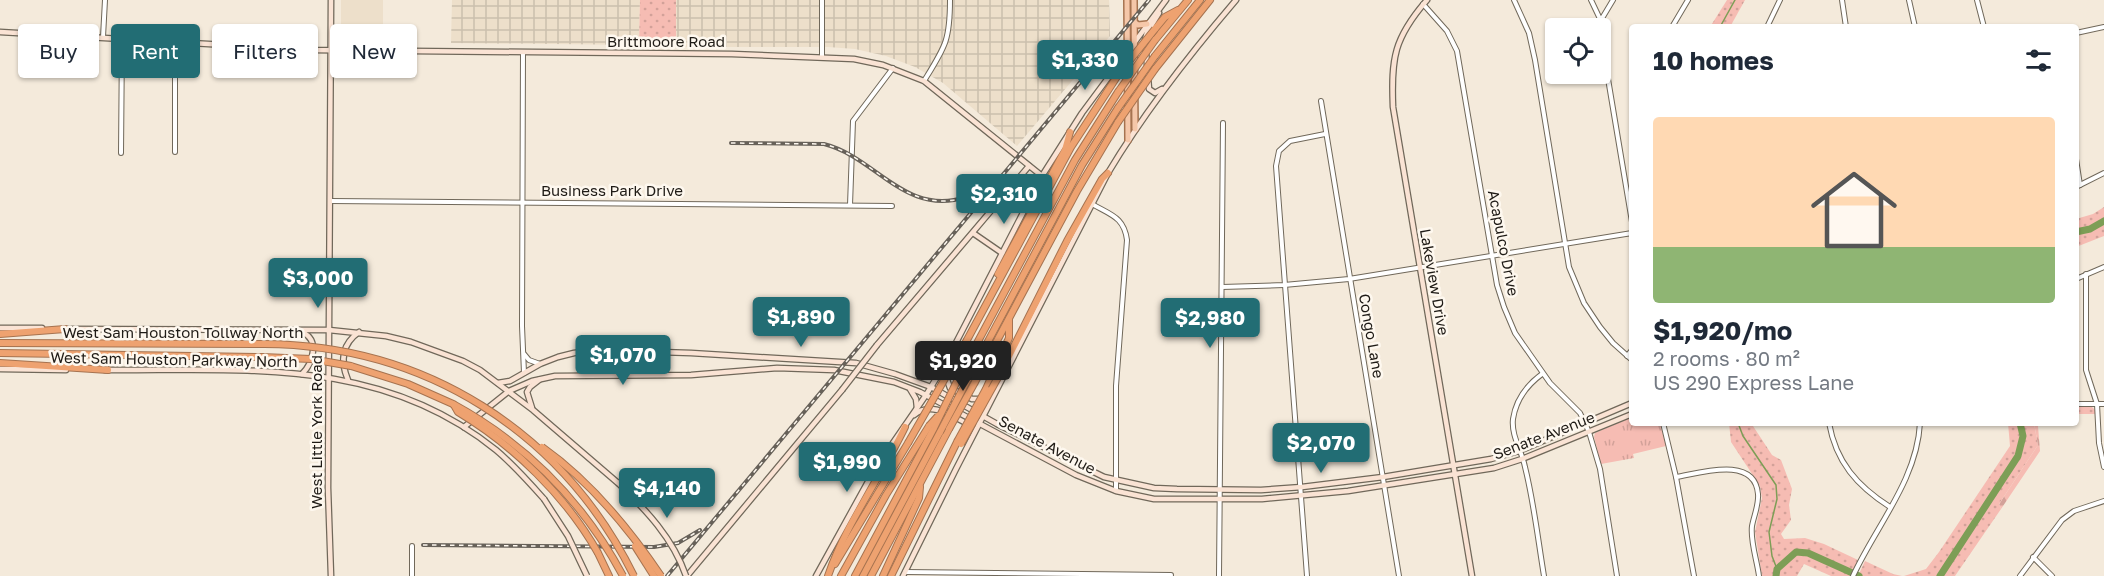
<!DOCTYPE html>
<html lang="en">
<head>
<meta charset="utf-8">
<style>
  :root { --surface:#fff; --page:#f2f2f3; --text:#1f2937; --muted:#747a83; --accent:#226d74 }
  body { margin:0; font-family:"Golos Text",sans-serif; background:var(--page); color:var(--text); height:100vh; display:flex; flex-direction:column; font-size:22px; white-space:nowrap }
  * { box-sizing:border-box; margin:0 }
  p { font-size:20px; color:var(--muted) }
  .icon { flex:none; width:33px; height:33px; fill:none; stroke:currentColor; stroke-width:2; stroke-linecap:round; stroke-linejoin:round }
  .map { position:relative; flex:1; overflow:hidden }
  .panel { position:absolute; left:1629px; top:24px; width:450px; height:402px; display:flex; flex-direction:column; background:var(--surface); border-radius:6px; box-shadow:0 2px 4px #0004 }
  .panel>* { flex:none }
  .hud { position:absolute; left:18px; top:24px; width:570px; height:54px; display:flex; gap:12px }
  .fabs { position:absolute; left:1545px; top:18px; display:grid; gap:12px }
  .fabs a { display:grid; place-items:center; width:66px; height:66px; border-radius:6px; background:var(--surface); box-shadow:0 2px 4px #0004; font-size:30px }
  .price { position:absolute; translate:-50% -51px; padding:0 14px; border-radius:6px; background:var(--accent); color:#fff; font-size:20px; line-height:39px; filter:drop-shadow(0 2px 3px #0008) }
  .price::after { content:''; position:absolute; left:50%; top:36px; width:18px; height:14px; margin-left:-9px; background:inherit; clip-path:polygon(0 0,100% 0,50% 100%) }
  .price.active { background:#222; color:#fff }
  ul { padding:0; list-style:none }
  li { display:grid; align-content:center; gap:12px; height:318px; padding:0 24px }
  li span { display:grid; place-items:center; height:186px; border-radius:6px; color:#555 }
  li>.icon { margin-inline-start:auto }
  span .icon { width:108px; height:108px; fill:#fffc; stroke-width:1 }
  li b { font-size:26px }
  h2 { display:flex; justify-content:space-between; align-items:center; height:72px; padding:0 24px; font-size:26px }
  .pill { padding:0 21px; border-radius:6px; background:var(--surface); box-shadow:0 2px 4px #0004; font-size:21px; line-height:54px }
  .pill.active { background:var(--accent); color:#fff }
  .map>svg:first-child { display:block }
  .built { fill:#eddfca }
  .industrial { fill:url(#industrial-grid) }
  .grass { fill:url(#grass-dots) }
  .forest { fill:url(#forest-firs) }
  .park { fill:url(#park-tufts) }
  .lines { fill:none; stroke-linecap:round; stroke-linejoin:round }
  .stream { stroke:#7d9e56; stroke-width:1.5 }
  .river { stroke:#7d9e56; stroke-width:7 }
  .street-casing { stroke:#70685a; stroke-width:6 }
  .secondary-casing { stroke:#70685a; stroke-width:7 }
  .primary-casing { stroke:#a67350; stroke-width:8 }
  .highway-casing { stroke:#a67350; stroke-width:8 }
  .street { stroke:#fff; stroke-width:4 }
  .secondary { stroke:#fae3d4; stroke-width:4.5 }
  .primary { stroke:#f5c7a9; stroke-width:5 }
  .highway { stroke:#eea270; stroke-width:6 }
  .rail-casing { stroke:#676159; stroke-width:4 }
  .rail { stroke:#fef8ef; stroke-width:1.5; stroke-dasharray:4.5; stroke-linecap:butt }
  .secondary-bridge-casing { stroke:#70685a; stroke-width:7; stroke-linecap:butt }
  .highway-bridge-casing { stroke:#a67350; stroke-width:8; stroke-linecap:butt }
  .secondary-bridge { stroke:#fae3d4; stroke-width:4.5 }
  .highway-bridge { stroke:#eea270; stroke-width:6 }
  .labels { text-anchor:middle; stroke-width:5; stroke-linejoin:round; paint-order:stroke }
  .street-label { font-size:15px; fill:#1f1b16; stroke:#fef8ef }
</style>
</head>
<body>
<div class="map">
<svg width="2104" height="576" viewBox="0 0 2104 576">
  <defs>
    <pattern id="industrial-grid" width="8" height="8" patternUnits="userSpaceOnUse" patternTransform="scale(1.5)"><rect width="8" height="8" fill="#eddfca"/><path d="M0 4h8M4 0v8" fill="none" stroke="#cbbfad"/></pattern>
    <pattern id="grass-dots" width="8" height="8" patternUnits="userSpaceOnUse" patternTransform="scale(1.5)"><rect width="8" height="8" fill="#f6bcb3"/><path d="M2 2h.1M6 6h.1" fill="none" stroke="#d2a199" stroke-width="1.8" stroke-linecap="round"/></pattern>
    <pattern id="forest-firs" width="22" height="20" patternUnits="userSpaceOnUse" patternTransform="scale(1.5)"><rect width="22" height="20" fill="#f6bcb3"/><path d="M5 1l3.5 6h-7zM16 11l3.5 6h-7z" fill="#d2a199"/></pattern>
    <pattern id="park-tufts" width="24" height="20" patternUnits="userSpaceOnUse" patternTransform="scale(1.5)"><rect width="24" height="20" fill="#f6bcb3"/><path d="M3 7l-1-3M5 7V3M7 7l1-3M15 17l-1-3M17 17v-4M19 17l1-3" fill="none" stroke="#d2a199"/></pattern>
  </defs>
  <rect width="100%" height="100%" fill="#f4eadb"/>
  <polygon class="built" points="341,0 383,0 383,44 345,44 341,37"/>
  <g class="industrial">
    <polygon points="452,0 640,0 639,45 451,43"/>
    <polygon points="676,0 1109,0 1110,36 1017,146 943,83 915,67 886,56 855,49 828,47 676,47"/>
  </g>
  <g class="grass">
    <polygon points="640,0 676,0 676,47 639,45"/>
    <polygon points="1727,0 1745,0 1730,27 1710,27"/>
    <polygon points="2104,207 2104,236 2076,247 2076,219 2093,214"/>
    <polygon points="2076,407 2092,407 2095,410 2095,414 2076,414"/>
    <polygon points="1729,423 1754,423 1753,426 1772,455 1781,460 1792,489 1789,505 1791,520 1781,534 1784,539 1805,538 1824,544 1858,560 1850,576 1831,576 1804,564 1797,576 1762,576 1755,532 1762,498 1760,486 1731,442"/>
    <polygon points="2008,423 2034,423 2038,445 1999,504 2001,509 1955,576 1904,576 1926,569 1939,552 2010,446"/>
    <polygon points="1865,561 1893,574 1902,576 1858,576"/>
  </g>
  <polygon class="forest" points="2034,423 2038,423 2038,426 2040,451 2001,509 1999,504 2038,445"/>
  <polygon class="park" points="1632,417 1632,423 1660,423 1666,446 1633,454 1634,458 1601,464 1594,437 1595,433"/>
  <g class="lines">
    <g class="stream">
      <polyline points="1720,27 1735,0"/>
      <polyline points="1738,423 1743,436 1776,485 1777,499 1769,532 1772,556 1777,569"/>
    </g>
    <g class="river">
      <polyline points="2076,232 2090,229 2104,221"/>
      <polyline points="1776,576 1777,569 1796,552 1808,553 1859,576"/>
      <polyline points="1940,576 2018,456 2023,436 2020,423"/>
    </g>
    <g class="street-casing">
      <g id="street">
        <polyline points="1514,0 1529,33 1535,60 1569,267 1584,303 1600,327 1613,343 1632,360"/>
        <polyline points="1591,0 1601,21 1601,37 1632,222"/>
        <polyline points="1842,0 1846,27"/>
        <polyline points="1909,0 1915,27"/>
        <polyline points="1977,0 1984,27"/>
        <polyline points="1423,4 1447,31 1457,51 1497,285 1504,307 1515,333 1550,383 1580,413 1589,432 1600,469 1617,576"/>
        <polyline points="1601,20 1613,0"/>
        <polyline points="1672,27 1688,0"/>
        <polyline points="1767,27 1780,0"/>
        <polyline points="2076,33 2104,27"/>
        <polyline points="103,37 105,0"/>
        <polyline points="523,52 522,326 524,373"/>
        <polyline points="822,57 822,0"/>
        <path d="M924,81C945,47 950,41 950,0"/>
        <polyline points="1321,101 1399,576"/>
        <polyline points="175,152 175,42"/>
        <polyline points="121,153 122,39"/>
        <polyline points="2076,159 2080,185"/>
        <polyline points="2076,187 2104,173"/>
        <polyline points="330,201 892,206"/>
        <path d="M1092,204C1111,215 1124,217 1127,240L1116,386V491"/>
        <polyline points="850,205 853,121 893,68"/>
        <polyline points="2086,274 2086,370 2097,404 2099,443 2104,467"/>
        <polyline points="2076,279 2104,267"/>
        <polyline points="1222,287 1284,285 1349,279 1632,233"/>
        <polyline points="524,354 529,360 540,364"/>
        <polyline points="1627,356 1632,350"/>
        <path d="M1542,374C1527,385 1516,399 1513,419C1511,436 1522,451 1525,467C1534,503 1538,540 1544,576"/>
        <polyline points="2076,404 2104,404"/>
        <polyline points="1663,423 1676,477 1694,576"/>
        <path d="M1829,423C1836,462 1857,486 1890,507"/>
        <path d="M1676,477C1700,473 1755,455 1758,494C1759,505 1754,515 1752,526C1750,541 1757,560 1759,576"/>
        <polyline points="2033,557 2052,576"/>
        <polyline points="905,572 1171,575"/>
        <polyline points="412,576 412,546"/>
        <polyline points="1219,576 1223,123"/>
        <polyline points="1307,576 1276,166 1279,151 1290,141 1325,134"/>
        <path d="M1853,576C1876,526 1917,480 1920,423"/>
        <polyline points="2020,576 2062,520 2074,511 2104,501"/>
      </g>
    </g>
    <g class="secondary-casing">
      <g id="secondary">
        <path d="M1427,0C1394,38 1391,58 1393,107L1472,576"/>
        <polyline points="1159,13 1147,32 1145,40 1149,89 1155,93 1162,89"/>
        <polyline points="0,32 311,50 732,54 854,59 883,65 924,81 1042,176"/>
        <polyline points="973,233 1002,253"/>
        <polyline points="0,328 42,328"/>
        <polyline points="63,329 329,330 386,336 411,342 463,361 480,370 533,410 618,483"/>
        <polyline points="877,345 1029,166"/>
        <polyline points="945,364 946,377 950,388 972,399 982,399"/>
        <polyline points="0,369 66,370"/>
        <path d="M105,370C244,371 380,356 496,450C514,465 529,482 544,499"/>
        <path d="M302,374C313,363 320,340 302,332"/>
        <polyline points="655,374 663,366 662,352"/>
        <path d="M348,380C340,361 342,344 359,332"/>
        <polyline points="498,383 510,381 540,364 558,357 574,353 597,350 691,353 856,363 895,374 931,387 997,424 1104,477 1154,488 1177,489 1261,490 1302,487 1383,477 1491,459 1519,451 1632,403"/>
        <polyline points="910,389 916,399 917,408"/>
        <polyline points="532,408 527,392 530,387 539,380"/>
        <path d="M914,415C931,401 950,415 966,423L968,426"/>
        <polyline points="464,427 509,391 532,381 555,376 691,375 777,368 834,370 894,382 920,392 1076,475 1116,491 1154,499 1262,499 1348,491 1494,468 1522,459 1632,414"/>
        <polyline points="331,576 328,488 331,0"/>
        <polyline points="687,576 842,390"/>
        <polyline points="816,576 875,469 926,395 945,364 1042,176 1082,113 1166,0"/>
        <path d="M903,576L956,469L1108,173C1145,111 1189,55 1236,0"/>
      </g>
    </g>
    <g class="primary-casing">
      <g id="primary">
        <polyline points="1127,0 1128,140"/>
        <polyline points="1134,0 1135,129"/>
        <polyline points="1134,22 1138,25 1147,24"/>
      </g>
    </g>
    <g class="highway-casing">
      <g id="highway">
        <polyline points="1155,29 1165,17 1178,10"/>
        <polyline points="1155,40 1188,0"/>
        <polyline points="1155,56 1200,0"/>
        <polyline points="1155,69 1210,0"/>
        <polyline points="998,274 1065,150 1070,132"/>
        <polyline points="0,334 65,329"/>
        <polyline points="967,340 1071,147 1118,75"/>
        <polyline points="0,343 264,344"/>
        <polyline points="0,353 262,357"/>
        <polyline points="0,363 108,370"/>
        <polyline points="351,366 408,384 453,404"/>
        <polyline points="1001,372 1067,241 1102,179 1108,173"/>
        <polyline points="960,375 1075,160 1118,92"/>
        <polyline points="968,379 1082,165 1118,108"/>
        <polyline points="975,382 1077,191 1118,122"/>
        <polyline points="986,389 1009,338 1009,319"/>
        <polyline points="598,553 609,576"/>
        <polyline points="835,564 908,443"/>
        <path d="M828,576C846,523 881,477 905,427"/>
        <polyline points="841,576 886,495 929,426"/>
        <polyline points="855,576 934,428"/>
        <polyline points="863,576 940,432"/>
        <polyline points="871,576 949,429"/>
        <polyline points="883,576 919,498 920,487"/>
        <polyline points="891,576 957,442"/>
      </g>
    </g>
    <use href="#street" class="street"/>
    <use href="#secondary" class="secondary"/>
    <use href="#primary" class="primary"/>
    <use href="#highway" class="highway"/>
    <g class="rail-casing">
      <g id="rail">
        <path d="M731,143L824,144C876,157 905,217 966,197C975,194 984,191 991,184"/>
        <polyline points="423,545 654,547 678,543 700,530"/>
        <polyline points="667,576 1149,0"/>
      </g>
    </g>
    <use href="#rail" class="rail"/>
    <g class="secondary-bridge-casing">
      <g id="secondary-bridge">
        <polyline points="842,390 877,345"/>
        <path d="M618,483C646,510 673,538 686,576"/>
        <polyline points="544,499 568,536 587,576"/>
      </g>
    </g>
    <g class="highway-bridge-casing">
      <g id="highway-bridge">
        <polyline points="1118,75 1155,29"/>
        <polyline points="1118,92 1155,40"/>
        <polyline points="1118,108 1155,56"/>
        <polyline points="1118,122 1155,69"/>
        <path d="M264,344C425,345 562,431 634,576"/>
        <polyline points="262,357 311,359 351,366"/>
        <path d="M453,404C526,444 584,503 623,576"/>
        <path d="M454,405L458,412C513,445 566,496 598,553"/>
        <polyline points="929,426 938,416"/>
        <polyline points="934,428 960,375"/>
        <polyline points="949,429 975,382"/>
        <polyline points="940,432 968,379"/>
        <polyline points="957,442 986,389"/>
        <polyline points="908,443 967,340"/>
        <polyline points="961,444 1001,372"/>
        <path d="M542,447C590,481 628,527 661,576"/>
        <polyline points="635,546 654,576"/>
      </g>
    </g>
    <use href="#secondary-bridge" class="secondary-bridge"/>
    <use href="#highway-bridge" class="highway-bridge"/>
  </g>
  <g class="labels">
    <g class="street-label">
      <text x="666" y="47">Brittmoore Road</text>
      <text x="612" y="196">Business Park Drive</text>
      <text transform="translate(1503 243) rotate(79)" y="5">Acapulco Drive</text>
      <text transform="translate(1434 282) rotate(80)" y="5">Lakeview Drive</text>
      <text x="183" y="338">West Sam Houston Tollway North</text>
      <text transform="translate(1371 336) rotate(80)" y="5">Congo Lane</text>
      <text transform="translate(174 360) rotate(1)" y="5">West Sam Houston Parkway North</text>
      <text transform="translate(317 432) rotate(-90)" y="5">West Little York Road</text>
      <text transform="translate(1544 436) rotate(-21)" y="5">Senate Avenue</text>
      <text transform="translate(1047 445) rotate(28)" y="5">Senate Avenue</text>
    </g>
  </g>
</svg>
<div class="fabs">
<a><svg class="icon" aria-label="locate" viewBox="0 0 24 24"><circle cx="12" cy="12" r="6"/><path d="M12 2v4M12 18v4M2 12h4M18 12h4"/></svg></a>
</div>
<b class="price" style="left:1085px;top:91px">$1,330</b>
<b class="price" style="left:1004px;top:225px">$2,310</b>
<b class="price" style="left:318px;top:309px">$3,000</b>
<b class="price" style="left:801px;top:348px">$1,890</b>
<b class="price" style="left:1210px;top:349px">$2,980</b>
<b class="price" style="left:623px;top:386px">$1,070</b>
<b class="price active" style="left:963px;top:392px">$1,920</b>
<b class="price" style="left:1321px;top:474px">$2,070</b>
<b class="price" style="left:847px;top:493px">$1,990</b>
<b class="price" style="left:667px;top:519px">$4,140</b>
<div class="hud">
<a class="pill">Buy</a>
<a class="pill active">Rent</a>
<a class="pill">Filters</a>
<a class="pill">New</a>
</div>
<section class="panel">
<h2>10 homes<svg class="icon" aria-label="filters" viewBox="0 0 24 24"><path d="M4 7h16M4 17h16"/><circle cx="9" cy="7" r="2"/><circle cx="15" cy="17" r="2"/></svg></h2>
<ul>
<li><span style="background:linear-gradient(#ffd9b3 70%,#8fb573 0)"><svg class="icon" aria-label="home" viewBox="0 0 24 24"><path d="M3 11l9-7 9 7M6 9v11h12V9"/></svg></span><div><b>$1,920/mo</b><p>2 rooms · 80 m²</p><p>US 290 Express Lane</p></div></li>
</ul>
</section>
</div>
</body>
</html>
